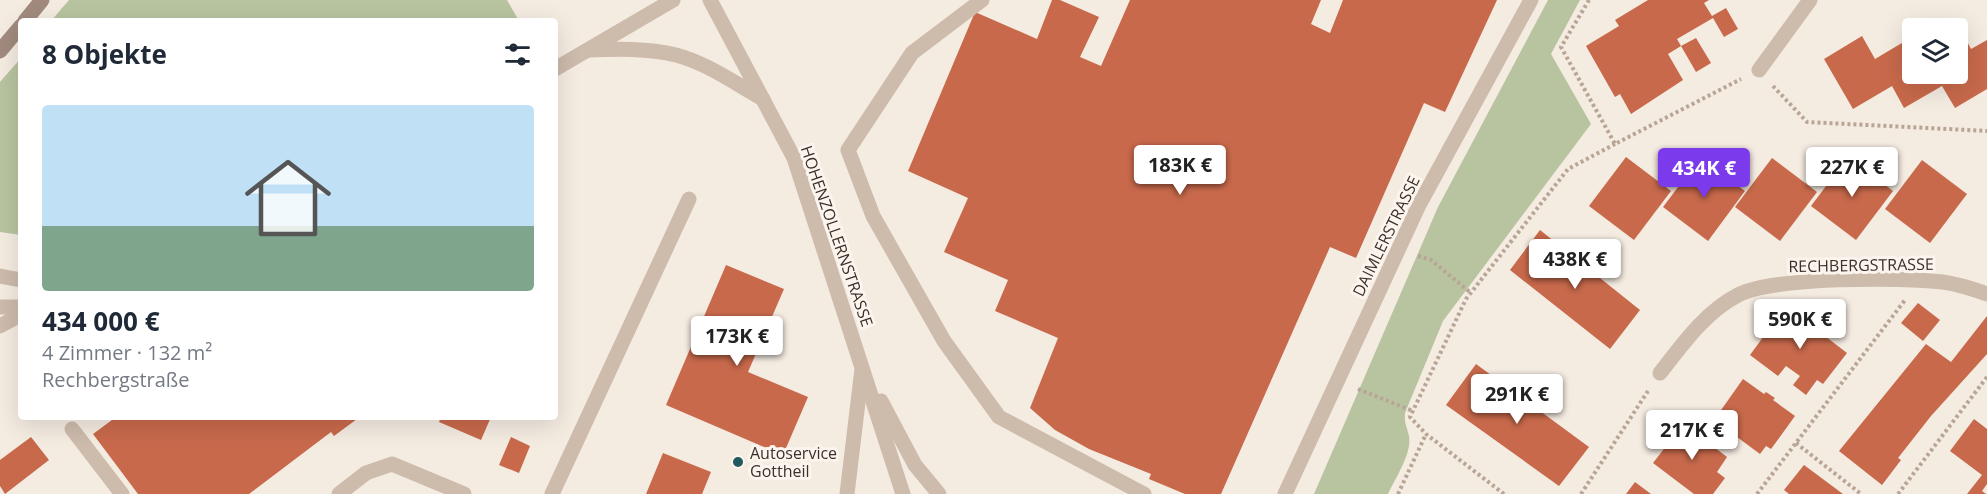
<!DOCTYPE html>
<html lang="de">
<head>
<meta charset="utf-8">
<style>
  :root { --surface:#fff; --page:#f2f2f3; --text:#1f2937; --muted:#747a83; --line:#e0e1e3; --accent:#7c3aed }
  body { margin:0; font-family:"Open Sans",sans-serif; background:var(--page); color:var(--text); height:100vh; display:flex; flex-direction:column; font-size:22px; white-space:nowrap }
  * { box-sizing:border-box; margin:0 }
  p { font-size:20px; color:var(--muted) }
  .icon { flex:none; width:33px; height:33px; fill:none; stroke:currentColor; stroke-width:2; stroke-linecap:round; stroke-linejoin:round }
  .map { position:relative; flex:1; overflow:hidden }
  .sheet { position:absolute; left:18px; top:18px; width:540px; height:402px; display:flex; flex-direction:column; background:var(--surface); border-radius:6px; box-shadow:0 6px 24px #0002 }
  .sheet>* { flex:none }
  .tools { position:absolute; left:1902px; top:18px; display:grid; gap:12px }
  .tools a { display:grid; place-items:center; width:66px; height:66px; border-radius:6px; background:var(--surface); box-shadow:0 6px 24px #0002; font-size:30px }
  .price { position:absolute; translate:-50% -51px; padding:0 14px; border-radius:6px; background:#fff; color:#222; font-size:20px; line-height:39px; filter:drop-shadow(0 2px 3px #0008) }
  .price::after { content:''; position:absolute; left:50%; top:36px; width:18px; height:14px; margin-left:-9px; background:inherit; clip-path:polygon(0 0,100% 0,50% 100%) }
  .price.selected { background:var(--accent); color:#fff }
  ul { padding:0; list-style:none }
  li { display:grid; align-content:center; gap:12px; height:318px; padding:0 24px }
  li+li { border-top:2px solid var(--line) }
  li span { display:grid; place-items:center; height:186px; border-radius:6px; color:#555 }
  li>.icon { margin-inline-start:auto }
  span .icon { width:108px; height:108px; fill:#fffc; stroke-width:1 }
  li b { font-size:26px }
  h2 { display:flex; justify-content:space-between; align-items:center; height:72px; padding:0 24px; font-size:26px }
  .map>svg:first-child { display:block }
  .green { fill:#b8c4a0 }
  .building { fill:#c8694b }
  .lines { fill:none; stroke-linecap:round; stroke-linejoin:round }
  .path { stroke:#b9a596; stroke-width:4; stroke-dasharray:3 3; stroke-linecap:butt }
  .service { stroke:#cdbbac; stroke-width:15 }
  .minor { stroke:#cdbbac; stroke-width:15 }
  .tertiary { stroke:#cdbbac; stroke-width:15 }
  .secondary { stroke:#a18a7d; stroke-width:15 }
  .poi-dot { fill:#1f5a5e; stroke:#fbf5ee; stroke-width:2 }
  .labels { text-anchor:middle; stroke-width:6; stroke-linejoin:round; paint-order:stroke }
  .street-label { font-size:16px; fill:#3b302b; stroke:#fbf5ee }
  .poi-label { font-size:16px; fill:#3b302b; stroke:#fbf5ee; text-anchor:start }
</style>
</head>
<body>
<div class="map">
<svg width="1987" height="494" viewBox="0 0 1987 494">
  <rect width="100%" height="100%" fill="#f4ebe1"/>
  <g class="green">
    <polygon points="69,0 507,0 519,21 51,21"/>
    <path d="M1548,0H1580L1551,54L1591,124L1443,321L1405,413C1404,423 1407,427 1409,436C1412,454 1395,478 1388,494H1314L1438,207Z"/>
    <polygon points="21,58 21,235 0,232 0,82"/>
  </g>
  <g class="building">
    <polygon points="1052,0 1060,0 1099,17 1080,57 1101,66 1130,0 1321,0 1311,24 1330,33 1343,0 1497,0 1445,112 1424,103 1356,258 1330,247 1221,494 1185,494 1149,479 1151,474 1089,449 1055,430 1030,408 1058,338 995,311 1008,280 944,252 968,198 908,171 975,12 1037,39"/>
    <polygon points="1648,0 1709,0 1704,3 1712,16 1726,8 1738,29 1724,37 1713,18 1677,39 1681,46 1668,54 1683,80 1631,114 1620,94 1615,97 1586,46 1619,26 1615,20"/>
    <polygon points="1862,36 1875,59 1912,37 1912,74 1958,74 1958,40 1964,36 1971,49 1987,40 1987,89 1955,108 1942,86 1904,108 1892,86 1853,109 1824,59"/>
    <polygon points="1696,38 1711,63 1696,72 1681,46"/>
    <polygon points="1626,157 1671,191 1634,240 1589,206"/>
    <polygon points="1848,157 1893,191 1856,240 1811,206"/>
    <polygon points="1700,158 1745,191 1708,241 1663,207"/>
    <polygon points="1772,158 1817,192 1780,241 1735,207"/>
    <polygon points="1922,160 1967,194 1930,243 1885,209"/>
    <polygon points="1540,230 1640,310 1610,349 1510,270"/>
    <polygon points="726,265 784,289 748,372 808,397 783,455 666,405"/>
    <polygon points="1918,303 1940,320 1923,341 1901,323"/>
    <polygon points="1806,305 1829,322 1821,333 1847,353 1823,384 1817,380 1806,395 1793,385 1800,376 1786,366 1778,376 1750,355 1772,325 1780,331 1794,312 1798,316"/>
    <polygon points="1987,316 1987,354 1931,416 1898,458 1901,460 1882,485 1839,451 1926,344 1951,362"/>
    <polygon points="1476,364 1589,447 1559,486 1446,405"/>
    <polygon points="1743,379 1764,394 1766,392 1775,398 1773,400 1795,416 1771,449 1766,446 1760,454 1714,420"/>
    <polygon points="116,417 356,417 357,419 334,436 331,432 249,494 138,494 93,434"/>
    <polygon points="441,417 491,417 481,440 439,422"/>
    <polygon points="1974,419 1987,429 1987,484 1982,491 1986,494 1967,494 1982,475 1950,451"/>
    <polygon points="1680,421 1727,457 1717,472 1725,478 1713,494 1694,494 1653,463 1667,445 1664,443"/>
    <polygon points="31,437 49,460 5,494 0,486 0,460"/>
    <polygon points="511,437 530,446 519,473 499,465"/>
    <polygon points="663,453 711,472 702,494 646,494"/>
    <polygon points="1804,465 1843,494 1789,494 1784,490"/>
    <polygon points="1635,482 1651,494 1626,494"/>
  </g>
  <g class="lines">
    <g class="path">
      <polyline points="1589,0 1561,47 1615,144 1741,79"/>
      <polyline points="1773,86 1807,122 1987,131"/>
      <polyline points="1418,256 1431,260 1471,293"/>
      <polyline points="1358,389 1413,411"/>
      <polyline points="1796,443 1861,494"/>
      <polyline points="1398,494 1426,434"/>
      <polyline points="1504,494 1426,434 1410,417 1466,299 1568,169 1615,144"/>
      <polyline points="1581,494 1648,391"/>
      <polyline points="1757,494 1905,300"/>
      <polyline points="1898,494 1987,377"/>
    </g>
    <g class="service">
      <polyline points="982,0 912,53 848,150 873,216 944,341 999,417 1144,494"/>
      <polyline points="0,326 13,319 15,308"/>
      <polyline points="72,429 122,494"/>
      <polyline points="552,494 689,199"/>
    </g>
    <g class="minor">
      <polyline points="710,0 794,158 903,494"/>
      <polyline points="1759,70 1810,0"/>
      <path d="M1660,373C1682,345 1705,312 1738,295C1772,277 1902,277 1943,282C1957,284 1973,289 1987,294"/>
      <polyline points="881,401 915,465 939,494"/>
      <polyline points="339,494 366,473 392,464 464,494"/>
      <polyline points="847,494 862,369"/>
      <polyline points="1285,494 1418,207 1531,0"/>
    </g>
    <g class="tertiary">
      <path d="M588,50C617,49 647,48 676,55C707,63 736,84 763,99"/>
      <polyline points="555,69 673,0"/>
      <polyline points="0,276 21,280"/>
      <polyline points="0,307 21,307"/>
    </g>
    <g class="secondary">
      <polyline points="25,21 42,0"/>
      <polyline points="0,51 21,26"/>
    </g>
  </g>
  <circle class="poi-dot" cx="738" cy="462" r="6"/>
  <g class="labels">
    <g class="street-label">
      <text transform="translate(837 236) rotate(71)" y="6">HOHENZOLLERNSTRASSE</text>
      <text transform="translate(1386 236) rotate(-64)" y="6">DAIMLERSTRASSE</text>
      <text transform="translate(1861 265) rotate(-1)" y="6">RECHBERGSTRASSE</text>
    </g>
    <g class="poi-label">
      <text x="750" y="459">Autoservice<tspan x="750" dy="18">Gottheil</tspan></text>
    </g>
  </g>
</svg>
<div class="tools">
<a><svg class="icon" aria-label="layers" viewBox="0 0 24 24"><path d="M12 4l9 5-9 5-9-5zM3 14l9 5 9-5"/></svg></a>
</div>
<b class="price" style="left:1180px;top:196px">183K €</b>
<b class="price" style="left:1852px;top:198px">227K €</b>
<b class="price selected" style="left:1704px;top:199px">434K €</b>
<b class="price" style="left:1575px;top:290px">438K €</b>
<b class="price" style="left:1800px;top:350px">590K €</b>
<b class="price" style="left:737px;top:367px">173K €</b>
<b class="price" style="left:1517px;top:425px">291K €</b>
<b class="price" style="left:1692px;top:461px">217K €</b>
<section class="sheet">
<h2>8 Objekte<svg class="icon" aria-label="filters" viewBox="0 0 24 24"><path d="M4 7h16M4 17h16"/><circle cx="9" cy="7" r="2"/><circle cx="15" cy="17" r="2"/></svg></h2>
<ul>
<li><span style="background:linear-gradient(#bfe0f5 65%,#7fa58c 0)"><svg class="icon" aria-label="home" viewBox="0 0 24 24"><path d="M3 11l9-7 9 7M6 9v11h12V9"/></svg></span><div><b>434 000 €</b><p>4 Zimmer · 132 m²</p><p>Rechbergstraße</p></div></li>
</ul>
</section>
</div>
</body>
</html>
